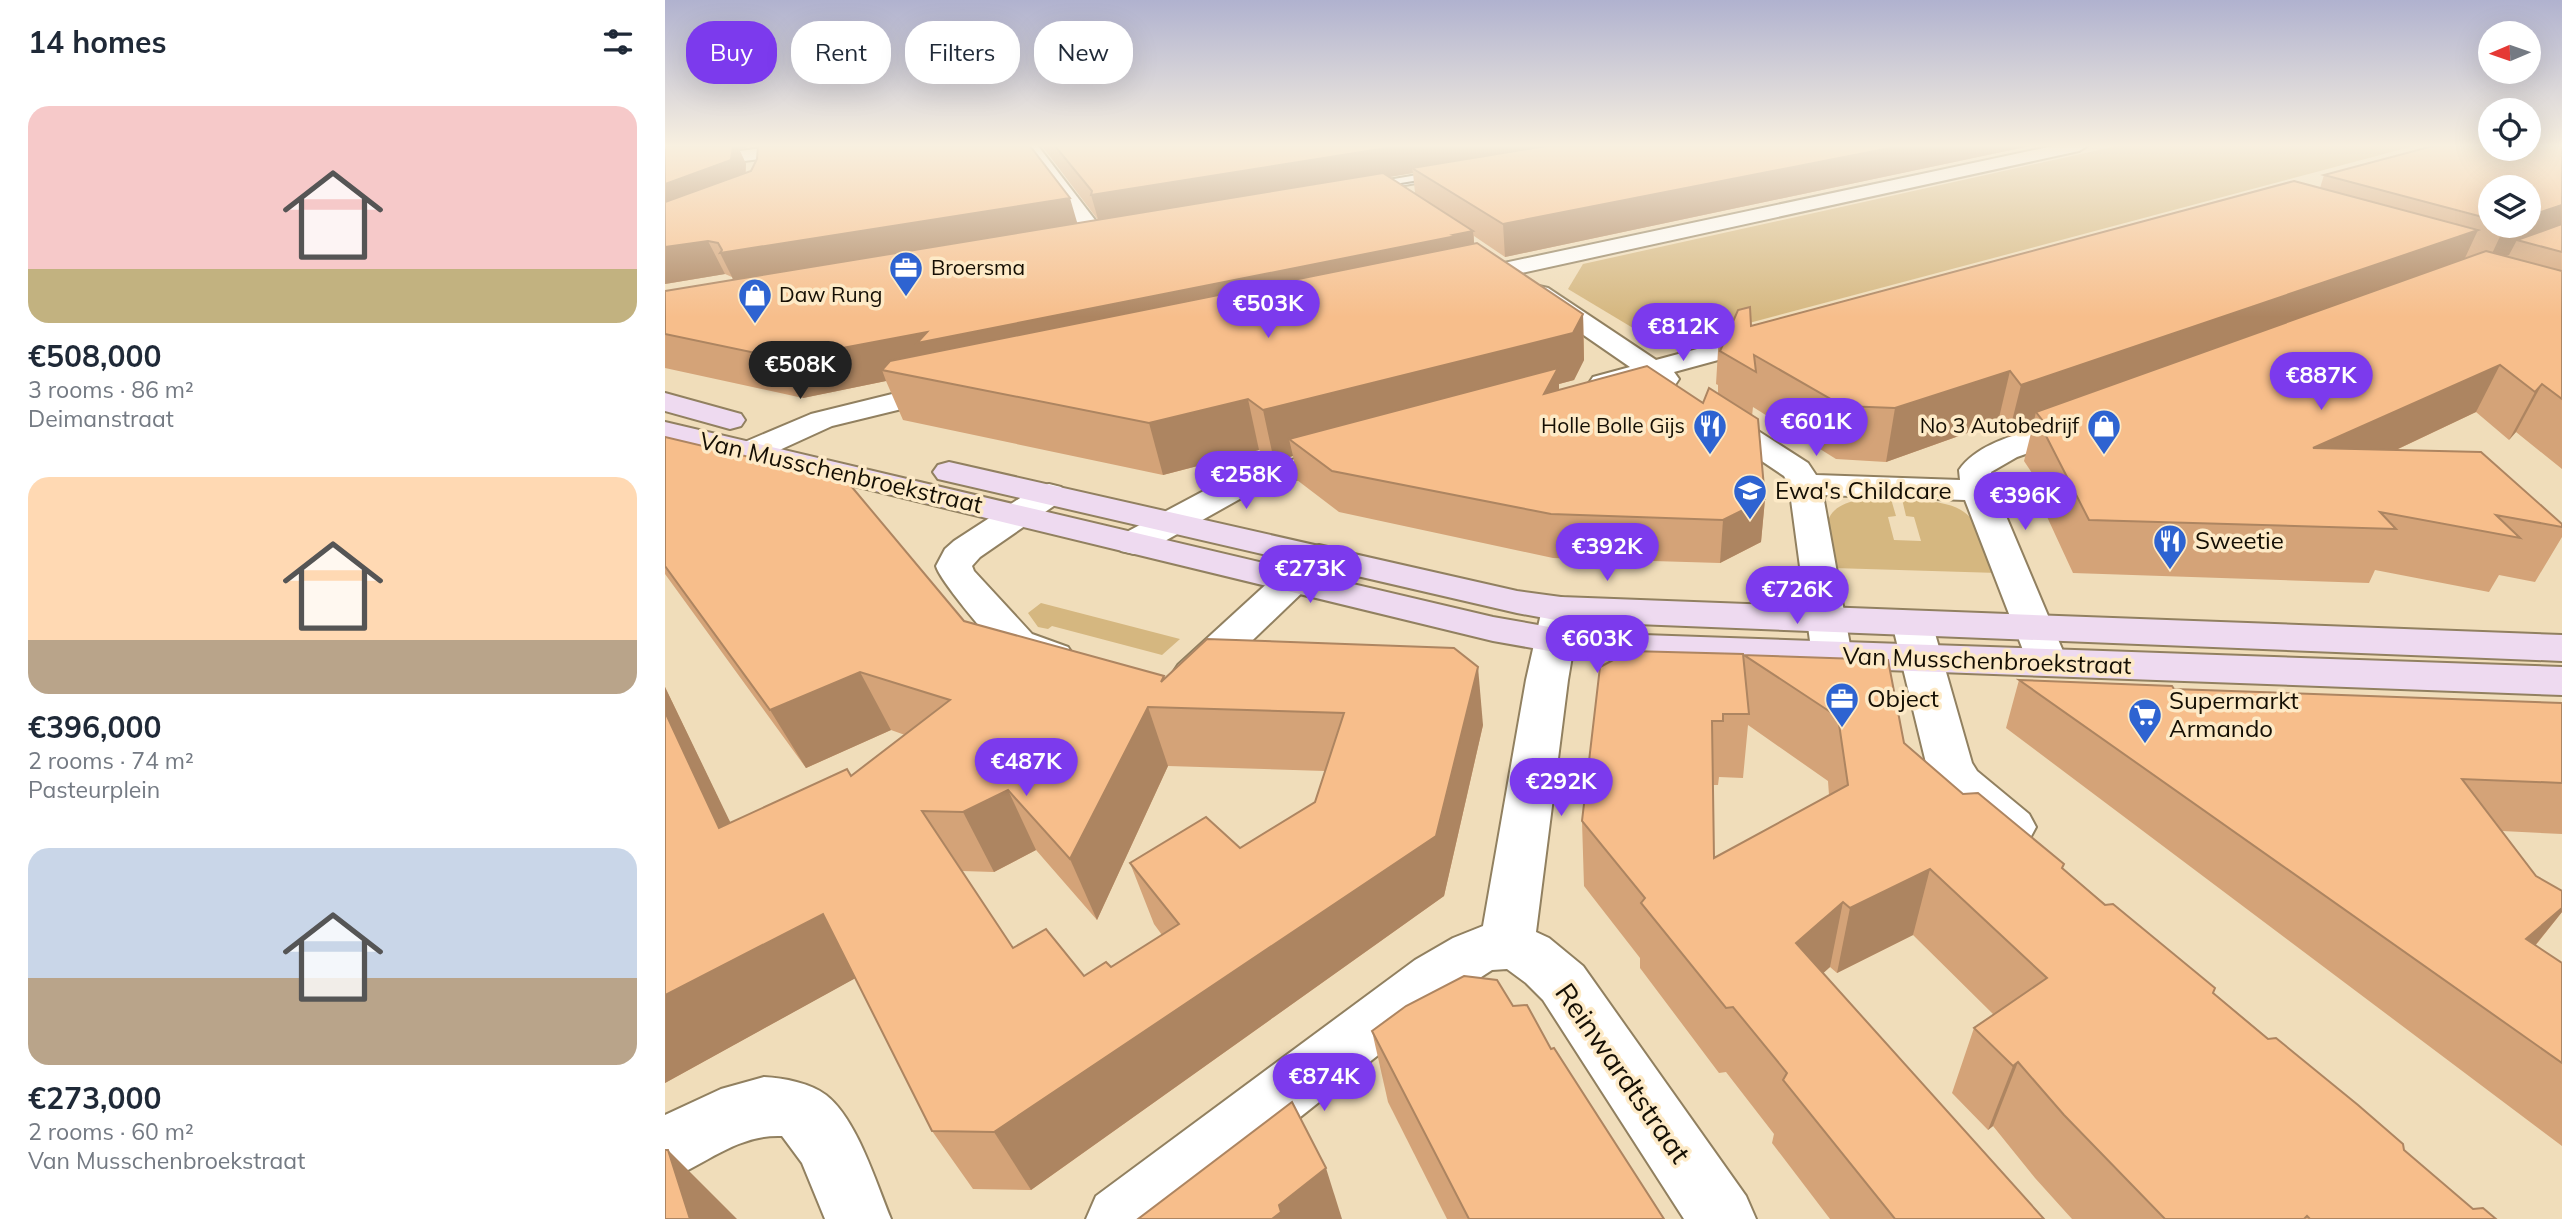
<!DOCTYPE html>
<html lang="en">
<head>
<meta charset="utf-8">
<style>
  :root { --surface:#fff; --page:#f6f6f7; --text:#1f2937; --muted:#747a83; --accent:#7c3aed }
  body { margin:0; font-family:Mulish,sans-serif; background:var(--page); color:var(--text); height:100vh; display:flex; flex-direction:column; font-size:26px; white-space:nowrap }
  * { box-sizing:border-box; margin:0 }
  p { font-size:23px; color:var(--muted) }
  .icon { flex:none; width:38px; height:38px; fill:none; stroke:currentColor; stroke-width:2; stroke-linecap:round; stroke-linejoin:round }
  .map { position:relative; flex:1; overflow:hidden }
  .sheet { display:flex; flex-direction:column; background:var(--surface); width:665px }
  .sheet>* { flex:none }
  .guide { position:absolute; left:21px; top:21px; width:665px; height:63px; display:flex; gap:14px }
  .needle { width:46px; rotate:268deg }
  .tools { position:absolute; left:1813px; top:21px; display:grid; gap:14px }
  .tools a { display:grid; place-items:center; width:63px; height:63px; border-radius:50%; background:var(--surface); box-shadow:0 7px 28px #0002; font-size:35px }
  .price { position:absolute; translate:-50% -60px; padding:0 16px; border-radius:24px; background:var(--accent); color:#fff; font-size:23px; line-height:46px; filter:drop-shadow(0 2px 4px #0008) }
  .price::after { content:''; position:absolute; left:50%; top:42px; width:21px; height:16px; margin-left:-10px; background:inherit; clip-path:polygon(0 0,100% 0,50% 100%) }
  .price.selected { background:#222; color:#fff }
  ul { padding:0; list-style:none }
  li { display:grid; align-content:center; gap:14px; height:371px; padding:0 28px }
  li span { display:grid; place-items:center; height:217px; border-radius:21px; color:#555 }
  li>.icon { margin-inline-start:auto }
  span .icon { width:126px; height:126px; fill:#fffc; stroke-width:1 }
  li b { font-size:30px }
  h2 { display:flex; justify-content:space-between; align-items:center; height:84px; padding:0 28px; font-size:30px }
  .tag { padding:0 24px; border-radius:28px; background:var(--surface); box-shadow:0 7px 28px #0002; font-size:24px; line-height:63px }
  .tag.selected { background:var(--accent); color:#fff }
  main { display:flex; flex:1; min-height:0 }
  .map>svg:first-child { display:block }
  .green { fill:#d5b780 }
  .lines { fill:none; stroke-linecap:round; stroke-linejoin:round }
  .lane-casing { stroke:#918060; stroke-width:4 }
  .street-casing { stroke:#918060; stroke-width:4 }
  .secondary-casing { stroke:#918060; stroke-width:4 }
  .lane { fill:#fff; fill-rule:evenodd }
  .street { fill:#fff; fill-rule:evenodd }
  .secondary { fill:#eedaf0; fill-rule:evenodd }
  .tram { stroke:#6b604c; stroke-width:2 }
  .wall { fill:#d4a378; fill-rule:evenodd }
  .shaded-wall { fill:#ad8561 }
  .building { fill:#f7be8b; stroke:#ad8561; stroke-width:2; fill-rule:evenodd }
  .labels { text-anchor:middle; stroke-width:7; stroke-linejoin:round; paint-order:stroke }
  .far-poi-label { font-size:21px; fill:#150f04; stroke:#fdeac7; text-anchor:start }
  .street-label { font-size:24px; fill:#150f04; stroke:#fdeac7 }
  .poi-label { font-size:24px; fill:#150f04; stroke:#fdeac7; text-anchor:start }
  .near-street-label { font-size:28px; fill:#150f04; stroke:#fdeac7 }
</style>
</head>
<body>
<main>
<section class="sheet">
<h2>14 homes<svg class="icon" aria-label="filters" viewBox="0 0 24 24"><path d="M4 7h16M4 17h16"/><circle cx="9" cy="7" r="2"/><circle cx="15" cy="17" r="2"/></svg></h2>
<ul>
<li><span style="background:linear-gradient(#f6c9c9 75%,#c2b280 0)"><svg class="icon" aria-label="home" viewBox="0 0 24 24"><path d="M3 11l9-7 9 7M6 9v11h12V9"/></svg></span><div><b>€508,000</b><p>3 rooms · 86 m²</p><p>Deimanstraat</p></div></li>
<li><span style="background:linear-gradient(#ffd9b3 75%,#b9a48a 0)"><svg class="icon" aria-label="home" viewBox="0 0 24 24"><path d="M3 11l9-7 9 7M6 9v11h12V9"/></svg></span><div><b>€396,000</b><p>2 rooms · 74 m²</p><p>Pasteurplein</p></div></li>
<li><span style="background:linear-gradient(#c9d6e8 60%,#b9a48a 0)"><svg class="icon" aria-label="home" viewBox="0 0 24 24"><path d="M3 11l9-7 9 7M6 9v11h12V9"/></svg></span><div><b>€273,000</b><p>2 rooms · 60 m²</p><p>Van Musschenbroekstraat</p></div></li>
</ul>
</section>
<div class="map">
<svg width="1897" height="1219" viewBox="0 0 1897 1219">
  <rect width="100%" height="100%" fill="#f0ddba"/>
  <g class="green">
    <polygon points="1452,146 1749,146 998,346 903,289 918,264"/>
    <path d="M1196,499H1226L1231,516L1223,517L1229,540L1256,541L1249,517L1241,516L1237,499C1308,503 1307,511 1333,573L1168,568C1162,531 1150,509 1196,499Z"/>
    <polygon points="376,603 515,639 497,655 387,626 383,629 373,627 363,613"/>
  </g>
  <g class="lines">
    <g class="lane-casing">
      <polygon id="lane" points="781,170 787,174 785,177 700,192 694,188 700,184"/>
    </g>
    <g class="street-casing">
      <g id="street">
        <polygon points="113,146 165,146 157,151 0,171 0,161"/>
        <polygon points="356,146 373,146 430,220 433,224 430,228 416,228"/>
        <polygon points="1388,146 1422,146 1414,151 797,286 789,284 785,279 789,274 797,272"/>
        <path d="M874,286L883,288L991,360L1103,330L1112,332L1116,338L1112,344L1009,372L1014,379L1010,385C997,388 995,383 983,380C971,377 948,394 928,389L924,383L928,377L965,367L865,298L862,293L865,288Z"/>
        <polygon points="280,381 290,384 294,390 290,396 167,426 97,458 86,460 75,458 70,451 75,444 146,414"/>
        <path d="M1051,408L1062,411L1143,463L1151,475L1295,480L1294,470C1315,439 1367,431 1401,420L1412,417L1423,420L1427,426L1423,432L1352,457L1326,472L1330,490L1403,663L1397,672L1383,676L1369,672L1363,663L1300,500L1158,495L1187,656L1181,665L1167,669L1153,665L1147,656L1124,485L1119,476L1040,423L1036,417L1040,411Z"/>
        <polygon points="681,445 692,447 697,454 692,461 589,491 482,551 469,554 456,551 451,543 456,535 565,477"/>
        <path d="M384,484L396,487L401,494L396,501L315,557L307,566L309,571L367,634L403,647L409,656L403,665C384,670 357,663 340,652C328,645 274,579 271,566L280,549L289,541L372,487Z"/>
        <polygon points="654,545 667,548 672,556 667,564 543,683 528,687 513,683 507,674 513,665 641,548"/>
        <polygon points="896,597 910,601 915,609 903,680 871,932 884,938 918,966 1081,1196 1091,1219 1019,1219 878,1000 861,983 842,969 827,970 790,994 507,1219 421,1219 431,1196 750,960 788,938 818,926 861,680 877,609 882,601"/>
        <polygon points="1247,611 1261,615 1267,623 1307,763 1312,771 1364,814 1371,827 1364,840 1347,845 1330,840 1280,795 1269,779 1262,767 1227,623 1233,615"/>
        <path d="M99,1077C119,1078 145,1083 161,1095C192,1119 211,1183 226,1219H160L137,1163L117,1136C72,1134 40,1165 0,1181V1115L56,1089Z"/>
      </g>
    </g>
    <g class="secondary-casing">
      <g id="secondary">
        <polygon points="0,393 76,414 80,420 76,426 65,429 0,411"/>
        <polygon points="0,422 828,617 890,628 978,635 1897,667 1897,695 978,661 890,652 828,641 0,440"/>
        <polygon points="284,462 852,591 896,597 1897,635 1897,661 896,621 852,613 273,479 268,472 273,465"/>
      </g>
    </g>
    <use href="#lane" class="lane"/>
    <use href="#street" class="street"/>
    <use href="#secondary" class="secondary"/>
    <polyline class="tram" points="718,187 766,179"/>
  </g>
  <g class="wall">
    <path d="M0,146L81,148L74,149L81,164V172L412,223L433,220L377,146H1365L840,257L809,236V244L918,314L919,360L909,380L894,384V390L1038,403L1053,394V385L1051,384L1054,334L1655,188L1659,175L1897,146V469L1851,432L1844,440L1811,412L1731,450L1897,524V537L1870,582L1834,575L1824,592L1710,570L1704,583L1408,573L1365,480L1367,473L1359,461L1367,429L1343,437L1333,422L1221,462L1171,459L1088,407L1087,416L1100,499L1096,542L1055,563L888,558L674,512L632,480L628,456L609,461L594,450L498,475L238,420L221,381L138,398L0,368V291L68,280L67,277L60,274L0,284ZM748,173L750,193L724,177ZM1825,187L1864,226H1825Z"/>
    <path d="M0,437L299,621L500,678L818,725L779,896L366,1190L308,1189L267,1131L190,978L0,1083V687L65,823L186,776L240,735L226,730L141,768L0,574ZM503,766L660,771L650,802L575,848L465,863L489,924L497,935L446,967L419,976L348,948L297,871L329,872L371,850L432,920Z"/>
    <path d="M1079,655L1239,743L1298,794L1397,868L1739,1150L1808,1209L1831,1219H1407L1370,1178L1328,1126L1323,1130L1287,1093L1309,1028L1329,1015L1248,935L1172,973L1165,967L1158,973L1379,1219H1165L1107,1143L1109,1134L1061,1072L1054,1073L975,968V958L919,886L917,821L1079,660ZM1083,725L1163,781L1164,795L1049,858L1048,785H1053L1054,777L1078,778Z"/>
    <polygon points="1354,680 1509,689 1897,703 1897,834 1837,831 1871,876 1897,891 1897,912 1870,946 1897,963 1897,1146 1341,728"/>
    <polygon points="848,1006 886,1049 999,1219 782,1219 723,1102 707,1031"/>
  </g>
  <g class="shaded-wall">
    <polygon points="0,146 82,146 81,148 74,149 81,164 79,189 0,220"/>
    <polygon points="734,146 906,146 747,168 748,173 435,226 426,195"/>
    <polygon points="1235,146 1365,146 840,257 838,224"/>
    <polygon points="405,198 414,229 72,287 55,253"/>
    <polygon points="1897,205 1897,236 1852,240 1844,255 1823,262 1840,226 1864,226 1864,216"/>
    <polygon points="1813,230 1793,273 1371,412 1367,429 1343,437 1356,385"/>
    <polygon points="808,231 811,264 217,370 221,381 138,398 119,359"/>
    <polygon points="43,241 60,274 0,284 0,247"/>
    <polygon points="918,314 919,360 909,380 894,384 894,407 624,439 628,456 609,461 598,410"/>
    <polygon points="1835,365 1811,412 1627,499 1648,448"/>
    <polygon points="1345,371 1333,422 1221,462 1230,408"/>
    <polygon points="1877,384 1851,432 1844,440 1870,392"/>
    <polygon points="583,399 594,450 498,475 484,423"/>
    <polygon points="1100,499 1096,542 1055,563 1058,520"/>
    <polygon points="813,667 818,725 779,896 366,1190 329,1132"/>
    <polygon points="195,672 226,730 141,768 105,710"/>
    <polygon points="0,687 97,888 54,828 0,712"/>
    <polygon points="483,707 503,766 432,920 405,859"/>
    <polygon points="343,790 371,850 329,872 298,812"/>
    <polygon points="1265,869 1248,935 1172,973 1185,908"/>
    <polygon points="1178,902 1165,967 1120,1008 1131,943"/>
    <polygon points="1897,908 1897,912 1868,948 1861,939"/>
    <polygon points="158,914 198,974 0,1083 0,995"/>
    <polygon points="1353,1062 1328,1126 1323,1130 1348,1066"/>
    <polygon points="3,1150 72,1219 25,1219"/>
    <polygon points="661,1168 677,1219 607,1219 614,1205"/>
  </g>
  <g class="building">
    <polygon points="0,146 68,146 66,160 0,184"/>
    <polygon points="93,146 365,146 405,198 55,253 57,250 53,243 43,241 0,247 0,202 86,171 92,159"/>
    <polygon points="390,146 734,146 426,195 427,191"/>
    <polygon points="881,146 1235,146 838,224 747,168"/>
    <polygon points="1768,146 1825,146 1825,149 1864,149 1864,146 1897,146 1897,205 1864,216 1864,187 1825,187 1825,219 1659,175"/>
    <polygon points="718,173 808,231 788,235 791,236 252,343 262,332 119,359 0,334 0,291"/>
    <polygon points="1629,181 1813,230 1356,385 1345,371 1230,408 1178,406 1089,355 1091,372 1055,351 1061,338 1054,334 1064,331 1073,310 1085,307 1086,326"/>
    <polygon points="1897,224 1897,252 1852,240"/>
    <polygon points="812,243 918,314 908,333 598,410 583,399 484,423 217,370 225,361"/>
    <polygon points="1821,251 1897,271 1897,399 1877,384 1870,392 1835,365 1648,448 1816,452 1897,524 1897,527 1831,515 1855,538 1715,512 1731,529 1424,520 1378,430 1381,425 1371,412"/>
    <polygon points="982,366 1038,403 1044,388 1093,419 1100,499 1058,520 886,514 667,471 624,439 893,368 879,394"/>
    <path d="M0,437L181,480L299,621L499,676L496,682L542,639L789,648L813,667L771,836L329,1132L267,1131L158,914L0,995V712L54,828L182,769L186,776L285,700L195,672L105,710L0,566ZM483,707L679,713L650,802L575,848L541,817L465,863L514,924L446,967L441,962L419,976L381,929L348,948L257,811L298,812L343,790L405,859Z"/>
    <polygon points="965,651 1078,654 1084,714 1058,714 1058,721 1047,721 1049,858 1183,785 1173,717 1079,655 1223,660 1239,743 1298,794 1313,793 1399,864 1397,868 1440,905 1448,904 1550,988 1548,993 1603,1039 1611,1038 1693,1105 1738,1144 1739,1150 1808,1209 1818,1208 1831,1219 1645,1219 1642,1216 1639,1219 1500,1219 1399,1115 1353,1062 1348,1066 1309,1028 1382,978 1265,869 1185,908 1178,902 1131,943 1379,1219 1230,1219 1118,1080 1122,1073 1068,1007 1061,1008 976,903 980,898 917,821 935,667"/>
    <polygon points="1354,680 1507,686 1509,689 1897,703 1897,783 1797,779 1871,876 1897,891 1897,908 1861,939 1897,963 1897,1063"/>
    <polygon points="799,976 832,980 848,1006 862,1005 886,1049 889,1048 999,1219 804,1219 707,1031 741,1006"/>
    <polygon points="627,1102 661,1168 614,1205 616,1212 607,1219 473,1219"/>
    <polygon points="0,1150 3,1150 25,1219 0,1219"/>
  </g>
  <linearGradient id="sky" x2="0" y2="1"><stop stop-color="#b0b2cf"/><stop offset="0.46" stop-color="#f8f0e0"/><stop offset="1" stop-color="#f8f0e0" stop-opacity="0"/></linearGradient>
  <rect width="1897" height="317" fill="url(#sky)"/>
  <defs>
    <g id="office-pin" transform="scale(1.75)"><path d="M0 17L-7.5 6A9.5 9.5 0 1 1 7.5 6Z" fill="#2e63d1" stroke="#fdeac7"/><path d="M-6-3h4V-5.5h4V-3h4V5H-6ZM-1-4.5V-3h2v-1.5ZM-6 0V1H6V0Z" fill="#fff"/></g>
    <g id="shop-pin" transform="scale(1.75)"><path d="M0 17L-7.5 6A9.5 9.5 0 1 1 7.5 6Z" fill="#2e63d1" stroke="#fdeac7"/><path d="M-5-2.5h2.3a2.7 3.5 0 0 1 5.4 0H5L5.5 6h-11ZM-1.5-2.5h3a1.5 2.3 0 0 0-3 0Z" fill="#fff"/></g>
    <g id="restaurant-pin" transform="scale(1.75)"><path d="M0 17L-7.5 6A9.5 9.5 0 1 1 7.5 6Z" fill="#2e63d1" stroke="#fdeac7"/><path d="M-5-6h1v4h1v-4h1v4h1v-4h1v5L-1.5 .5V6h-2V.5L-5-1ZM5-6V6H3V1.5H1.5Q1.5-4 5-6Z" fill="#fff"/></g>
    <g id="school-pin" transform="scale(1.75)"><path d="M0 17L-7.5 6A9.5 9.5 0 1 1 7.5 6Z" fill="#2e63d1" stroke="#fdeac7"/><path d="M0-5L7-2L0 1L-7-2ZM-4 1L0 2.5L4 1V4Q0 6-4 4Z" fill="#fff"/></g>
    <g id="supermarket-pin" transform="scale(1.75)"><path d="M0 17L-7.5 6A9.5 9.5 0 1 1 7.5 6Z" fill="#2e63d1" stroke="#fdeac7"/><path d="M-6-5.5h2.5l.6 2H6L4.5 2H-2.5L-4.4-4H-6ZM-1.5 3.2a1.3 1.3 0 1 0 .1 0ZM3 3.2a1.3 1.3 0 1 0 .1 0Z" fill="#fff"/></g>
  </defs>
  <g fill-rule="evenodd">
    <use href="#office-pin" x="241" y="268"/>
    <use href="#shop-pin" x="90" y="295"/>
    <use href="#restaurant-pin" x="1045" y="426"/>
    <use href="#shop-pin" x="1439" y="426"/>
    <use href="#school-pin" x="1085" y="491"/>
    <use href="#restaurant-pin" x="1505" y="541"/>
    <use href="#office-pin" x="1177" y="699"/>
    <use href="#supermarket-pin" x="1480" y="715"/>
  </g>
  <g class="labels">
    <g class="far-poi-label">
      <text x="266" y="275">Broersma</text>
      <text x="114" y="302">Daw Rung</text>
      <text x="1020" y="433" text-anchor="end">Holle Bolle Gijs</text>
      <text x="1414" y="433" text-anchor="end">No 3 Autobedrijf</text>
    </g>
    <g class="street-label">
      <text transform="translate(176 473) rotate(13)" y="8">Van Musschenbroekstraat</text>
      <text transform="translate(1322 661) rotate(2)" y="8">Van Musschenbroekstraat</text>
    </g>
    <g class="poi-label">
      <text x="1110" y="499">Ewa's Childcare</text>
      <text x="1530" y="549">Sweetie</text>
      <text x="1202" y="707">Object</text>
      <text x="1504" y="709">Supermarkt<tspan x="1504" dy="28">Armando</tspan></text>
    </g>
    <g class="near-street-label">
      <text transform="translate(958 1073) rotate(55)" y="10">Reinwardtstraat</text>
    </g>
  </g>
</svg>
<div class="tools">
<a><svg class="needle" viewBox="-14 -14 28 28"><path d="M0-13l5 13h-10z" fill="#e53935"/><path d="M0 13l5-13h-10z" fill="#747a83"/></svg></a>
<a><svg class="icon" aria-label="locate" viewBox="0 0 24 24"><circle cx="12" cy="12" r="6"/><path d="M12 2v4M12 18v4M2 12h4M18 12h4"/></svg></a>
<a><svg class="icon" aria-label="layers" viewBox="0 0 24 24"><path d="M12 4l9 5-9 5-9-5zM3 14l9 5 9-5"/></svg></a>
</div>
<b class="price" style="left:603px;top:340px">€503K</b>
<b class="price" style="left:1018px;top:363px">€812K</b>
<b class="price selected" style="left:135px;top:401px">€508K</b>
<b class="price" style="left:1656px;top:412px">€887K</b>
<b class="price" style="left:1151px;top:458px">€601K</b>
<b class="price" style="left:581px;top:511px">€258K</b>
<b class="price" style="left:1360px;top:532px">€396K</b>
<b class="price" style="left:942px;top:583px">€392K</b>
<b class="price" style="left:645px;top:605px">€273K</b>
<b class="price" style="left:1132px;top:626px">€726K</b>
<b class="price" style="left:932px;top:675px">€603K</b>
<b class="price" style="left:361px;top:798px">€487K</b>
<b class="price" style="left:896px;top:818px">€292K</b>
<b class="price" style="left:659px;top:1113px">€874K</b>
<div class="guide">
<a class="tag selected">Buy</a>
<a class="tag">Rent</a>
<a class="tag">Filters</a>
<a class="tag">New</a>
</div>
</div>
</main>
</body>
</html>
